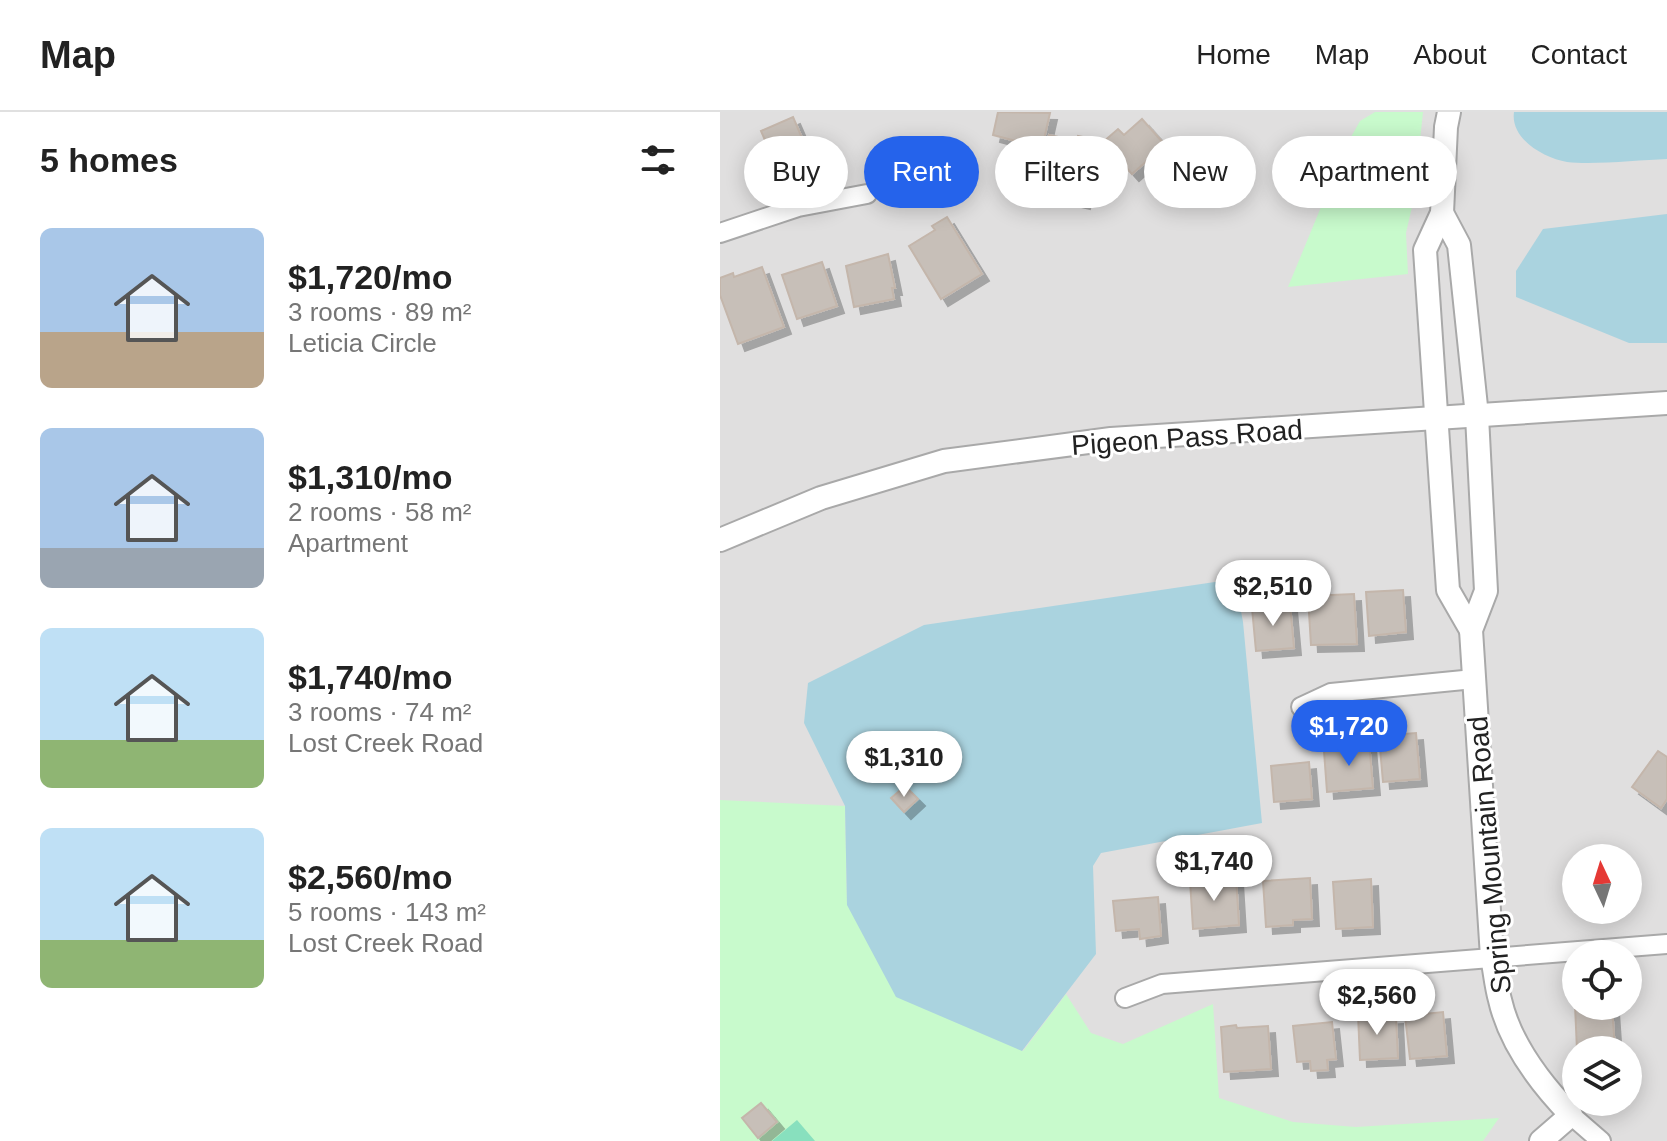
<!DOCTYPE html>
<html lang="en">
<head>
<meta charset="utf-8">
<style>
  :root { --surface:#fff; --page:#f2f2f2; --text:#222; --muted:#767676; --line:#e0e0e0; --accent:#2563eb }
  body { margin:0; font-family:Arial,sans-serif; background:var(--page); color:var(--text); height:100vh; display:flex; flex-direction:column; font-size:30px; white-space:nowrap }
  * { box-sizing:border-box; margin:0 }
  p { font-size:26px; color:var(--muted) }
  .icon { flex:none; width:44px; height:44px; fill:none; stroke:currentColor; stroke-width:2; stroke-linecap:round; stroke-linejoin:round }
  .map { position:relative; flex:1; overflow:hidden }
  .sheet { display:flex; flex-direction:column; background:var(--surface); width:720px }
  .sheet>* { flex:none }
  .top-card { position:absolute; left:24px; top:24px; width:760px; height:72px; display:flex; gap:16px }
  .needle { width:52px; rotate:356deg }
  .tools { position:absolute; left:842px; top:732px; display:grid; gap:16px }
  .tools a { display:grid; place-items:center; width:80px; height:80px; border-radius:50%; background:var(--surface); box-shadow:0 4px 20px #0003; font-size:40px }
  .price { position:absolute; translate:-50% -68px; padding:0 18px; border-radius:28px; background:#fff; color:#222; font-size:26px; line-height:52px; filter:drop-shadow(0 2px 4px #0008) }
  .price::after { content:''; position:absolute; left:50%; top:48px; width:24px; height:18px; margin-left:-12px; background:inherit; clip-path:polygon(0 0,100% 0,50% 100%) }
  .price.active { background:var(--accent); color:#fff }
  ul { padding:0; list-style:none }
  li { display:flex; align-items:center; gap:24px; height:200px; padding:0 40px }
  li span { display:grid; place-items:center; flex:none; width:224px; height:160px; border-radius:12px; color:#555 }
  li>.icon { margin-inline-start:auto }
  span .icon { width:96px; height:96px; fill:#fffc; stroke-width:1 }
  li b { font-size:34px }
  h2 { display:flex; justify-content:space-between; align-items:center; height:96px; padding:0 40px; font-size:34px }
  .tag { padding:0 28px; border-radius:36px; background:var(--surface); box-shadow:0 4px 20px #0003; font-size:28px; line-height:72px }
  .tag.active { background:var(--accent); color:#fff }
  header { display:flex; align-items:center; gap:48px; box-sizing:border-box; height:112px; padding:0 40px; background:var(--surface); border-bottom:2px solid var(--line) }
  header strong { font-size:38px }
  nav { display:flex; gap:44px; margin-inline-start:auto; font-size:28px }
  main { display:flex; flex:1; min-height:0 }
  .map>svg:first-child { display:block }
  .residential { fill:#e0dfdf; fill-rule:evenodd }
  .park { fill:#c8facc }
  .pitch { fill:#88e0be }
  .water { fill:#aad3df }
  .building { fill:#c7bfb8; stroke:#c4b6ab; stroke-width:2; filter:url(#shadow) }
  .lines { fill:none; stroke-linecap:round; stroke-linejoin:round }
  .minor-casing { stroke:#a9a9a9; stroke-width:22 }
  .tertiary-casing { stroke:#a9a9a9; stroke-width:26 }
  .minor { stroke:#fff; stroke-width:18 }
  .tertiary { stroke:#fff; stroke-width:22 }
  .labels { text-anchor:middle; stroke-width:6; stroke-linejoin:round; paint-order:stroke }
  .street-label { font-size:28px; fill:#222; stroke:#fff }
</style>
</head>
<body>
<header>
<strong>Map</strong>
<nav><a>Home</a><a>Map</a><a>About</a><a>Contact</a></nav>
</header>
<main>
<section class="sheet">
<h2>5 homes<svg class="icon" aria-label="filters" viewBox="0 0 24 24"><path d="M4 7h16M4 17h16"/><circle cx="9" cy="7" r="2"/><circle cx="15" cy="17" r="2"/></svg></h2>
<ul>
<li><span style="background:linear-gradient(#a9c7e8 65%,#b9a48a 0)"><svg class="icon" aria-label="home" viewBox="0 0 24 24"><path d="M3 11l9-7 9 7M6 9v11h12V9"/></svg></span><div><b>$1,720/mo</b><p>3 rooms · 89 m²</p><p>Leticia Circle</p></div></li>
<li><span style="background:linear-gradient(#a9c7e8 75%,#9aa5b1 0)"><svg class="icon" aria-label="home" viewBox="0 0 24 24"><path d="M3 11l9-7 9 7M6 9v11h12V9"/></svg></span><div><b>$1,310/mo</b><p>2 rooms · 58 m²</p><p>Apartment</p></div></li>
<li><span style="background:linear-gradient(#bfe0f5 70%,#8fb573 0)"><svg class="icon" aria-label="home" viewBox="0 0 24 24"><path d="M3 11l9-7 9 7M6 9v11h12V9"/></svg></span><div><b>$1,740/mo</b><p>3 rooms · 74 m²</p><p>Lost Creek Road</p></div></li>
<li><span style="background:linear-gradient(#bfe0f5 70%,#8fb573 0)"><svg class="icon" aria-label="home" viewBox="0 0 24 24"><path d="M3 11l9-7 9 7M6 9v11h12V9"/></svg></span><div><b>$2,560/mo</b><p>5 rooms · 143 m²</p><p>Lost Creek Road</p></div></li>
</ul>
</section>
<div class="map">
<svg width="947" height="1029" viewBox="0 0 947 1029">
  <defs>
    <filter id="shadow"><feDropShadow dx="7" dy="7" stdDeviation="0" flood-color="#0004"/></filter>
  </defs>
  <rect width="100%" height="100%" fill="#f2efe9"/>
  <path class="residential" d="M0,0H947V1029H0ZM856,746H908V798H856ZM856,842H908V894H856ZM856,938H908V990H856Z"/>
  <g class="park">
    <polygon points="655,0 703,0 694,86 686,121 688,162 568,175 627,32 640,9"/>
    <polygon points="0,688 125,694 127,793 303,939 346,882 371,921 403,932 493,892 499,986 573,1010 636,1015 779,1006 763,1029 0,1029"/>
  </g>
  <polygon class="pitch" points="77,1008 95,1029 52,1029"/>
  <g class="water">
    <path d="M794,0H947V47C919,48 874,53 847,50C824,46 790,27 794,0Z"/>
    <polygon points="947,102 947,231 909,231 796,185 796,159 823,117"/>
    <polygon points="515,467 523,510 542,711 381,741 373,754 376,842 302,939 176,885 127,793 125,694 84,611 88,571 204,513"/>
  </g>
  <g class="building">
    <polygon points="278,0 330,1 322,36 273,23"/>
    <polygon points="73,5 92,49 48,67 40,49 52,44 41,19"/>
    <polygon points="422,7 445,33 412,62 383,30 398,17 404,23"/>
    <polygon points="329,23 357,29 358,24 377,28 363,90 316,79"/>
    <polygon points="227,105 262,162 221,187 189,134 215,118 212,114"/>
    <polygon points="168,142 175,176 172,176 174,187 134,195 126,154"/>
    <polygon points="102,150 117,194 77,207 62,163"/>
    <polygon points="42,155 64,215 18,232 0,183 0,166 13,161 14,165"/>
    <polygon points="683,478 686,520 649,524 646,480"/>
    <polygon points="634,482 637,532 591,533 588,484"/>
    <polygon points="570,492 574,536 536,539 532,496"/>
    <polygon points="696,621 700,667 663,670 659,624"/>
    <polygon points="649,630 653,676 607,680 604,639 629,636 628,631"/>
    <polygon points="938,639 947,645 947,687 941,696 912,675"/>
    <polygon points="589,650 592,687 554,690 551,654"/>
    <polygon points="185,674 198,687 184,700 171,686"/>
    <polygon points="516,765 519,813 473,817 470,768"/>
    <polygon points="590,766 592,807 573,808 573,813 546,815 543,769"/>
    <polygon points="651,767 653,815 616,817 613,770"/>
    <polygon points="438,785 441,824 420,827 419,817 396,819 393,789"/>
    <polygon points="855,893 892,894 895,938 857,938"/>
    <polygon points="723,900 727,944 690,947 685,904"/>
    <polygon points="658,901 658,906 676,905 678,946 640,948 638,902"/>
    <polygon points="612,910 616,947 607,948 608,958 591,959 590,949 577,950 573,914"/>
    <polygon points="516,913 517,916 548,914 551,957 504,960 501,915"/>
    <polygon points="41,991 57,1010 38,1026 22,1006"/>
  </g>
  <g class="lines">
    <g class="minor-casing">
      <g id="minor">
        <polyline points="0,121 78,95 147,82"/>
        <polyline points="581,595 611,581 754,567"/>
        <polyline points="405,886 442,872 947,832"/>
        <polyline points="851,1003 881,1029"/>
      </g>
    </g>
    <g class="tertiary-casing">
      <g id="tertiary">
        <polyline points="729,0 726,15 722,101 705,138 728,478 751,518"/>
        <path d="M722,101L739,133L757,304L766,479L751,518L772,845C775,860 776,874 780,888C790,932 821,972 851,1003L821,1029"/>
        <polyline points="0,428 101,386 224,349 391,327 947,291"/>
      </g>
    </g>
    <use href="#minor" class="minor"/>
    <use href="#tertiary" class="tertiary"/>
  </g>
  <g class="labels">
    <g class="street-label">
      <text transform="translate(467 325) rotate(-4)" y="10">Pigeon Pass Road</text>
      <text transform="translate(769 743) rotate(-95)" y="10">Spring Mountain Road</text>
    </g>
  </g>
</svg>
<div class="tools">
<a><svg class="needle" viewBox="-14 -14 28 28"><path d="M0-13l5 13h-10z" fill="#e53935"/><path d="M0 13l5-13h-10z" fill="#767676"/></svg></a>
<a><svg class="icon" aria-label="locate" viewBox="0 0 24 24"><circle cx="12" cy="12" r="6"/><path d="M12 2v4M12 18v4M2 12h4M18 12h4"/></svg></a>
<a><svg class="icon" aria-label="layers" viewBox="0 0 24 24"><path d="M12 4l9 5-9 5-9-5zM3 14l9 5 9-5"/></svg></a>
</div>
<b class="price" style="left:553px;top:516px">$2,510</b>
<b class="price active" style="left:629px;top:656px">$1,720</b>
<b class="price" style="left:184px;top:687px">$1,310</b>
<b class="price" style="left:494px;top:791px">$1,740</b>
<b class="price" style="left:657px;top:925px">$2,560</b>
<div class="top-card">
<a class="tag">Buy</a>
<a class="tag active">Rent</a>
<a class="tag">Filters</a>
<a class="tag">New</a>
<a class="tag">Apartment</a>
</div>
</div>
</main>
</body>
</html>
